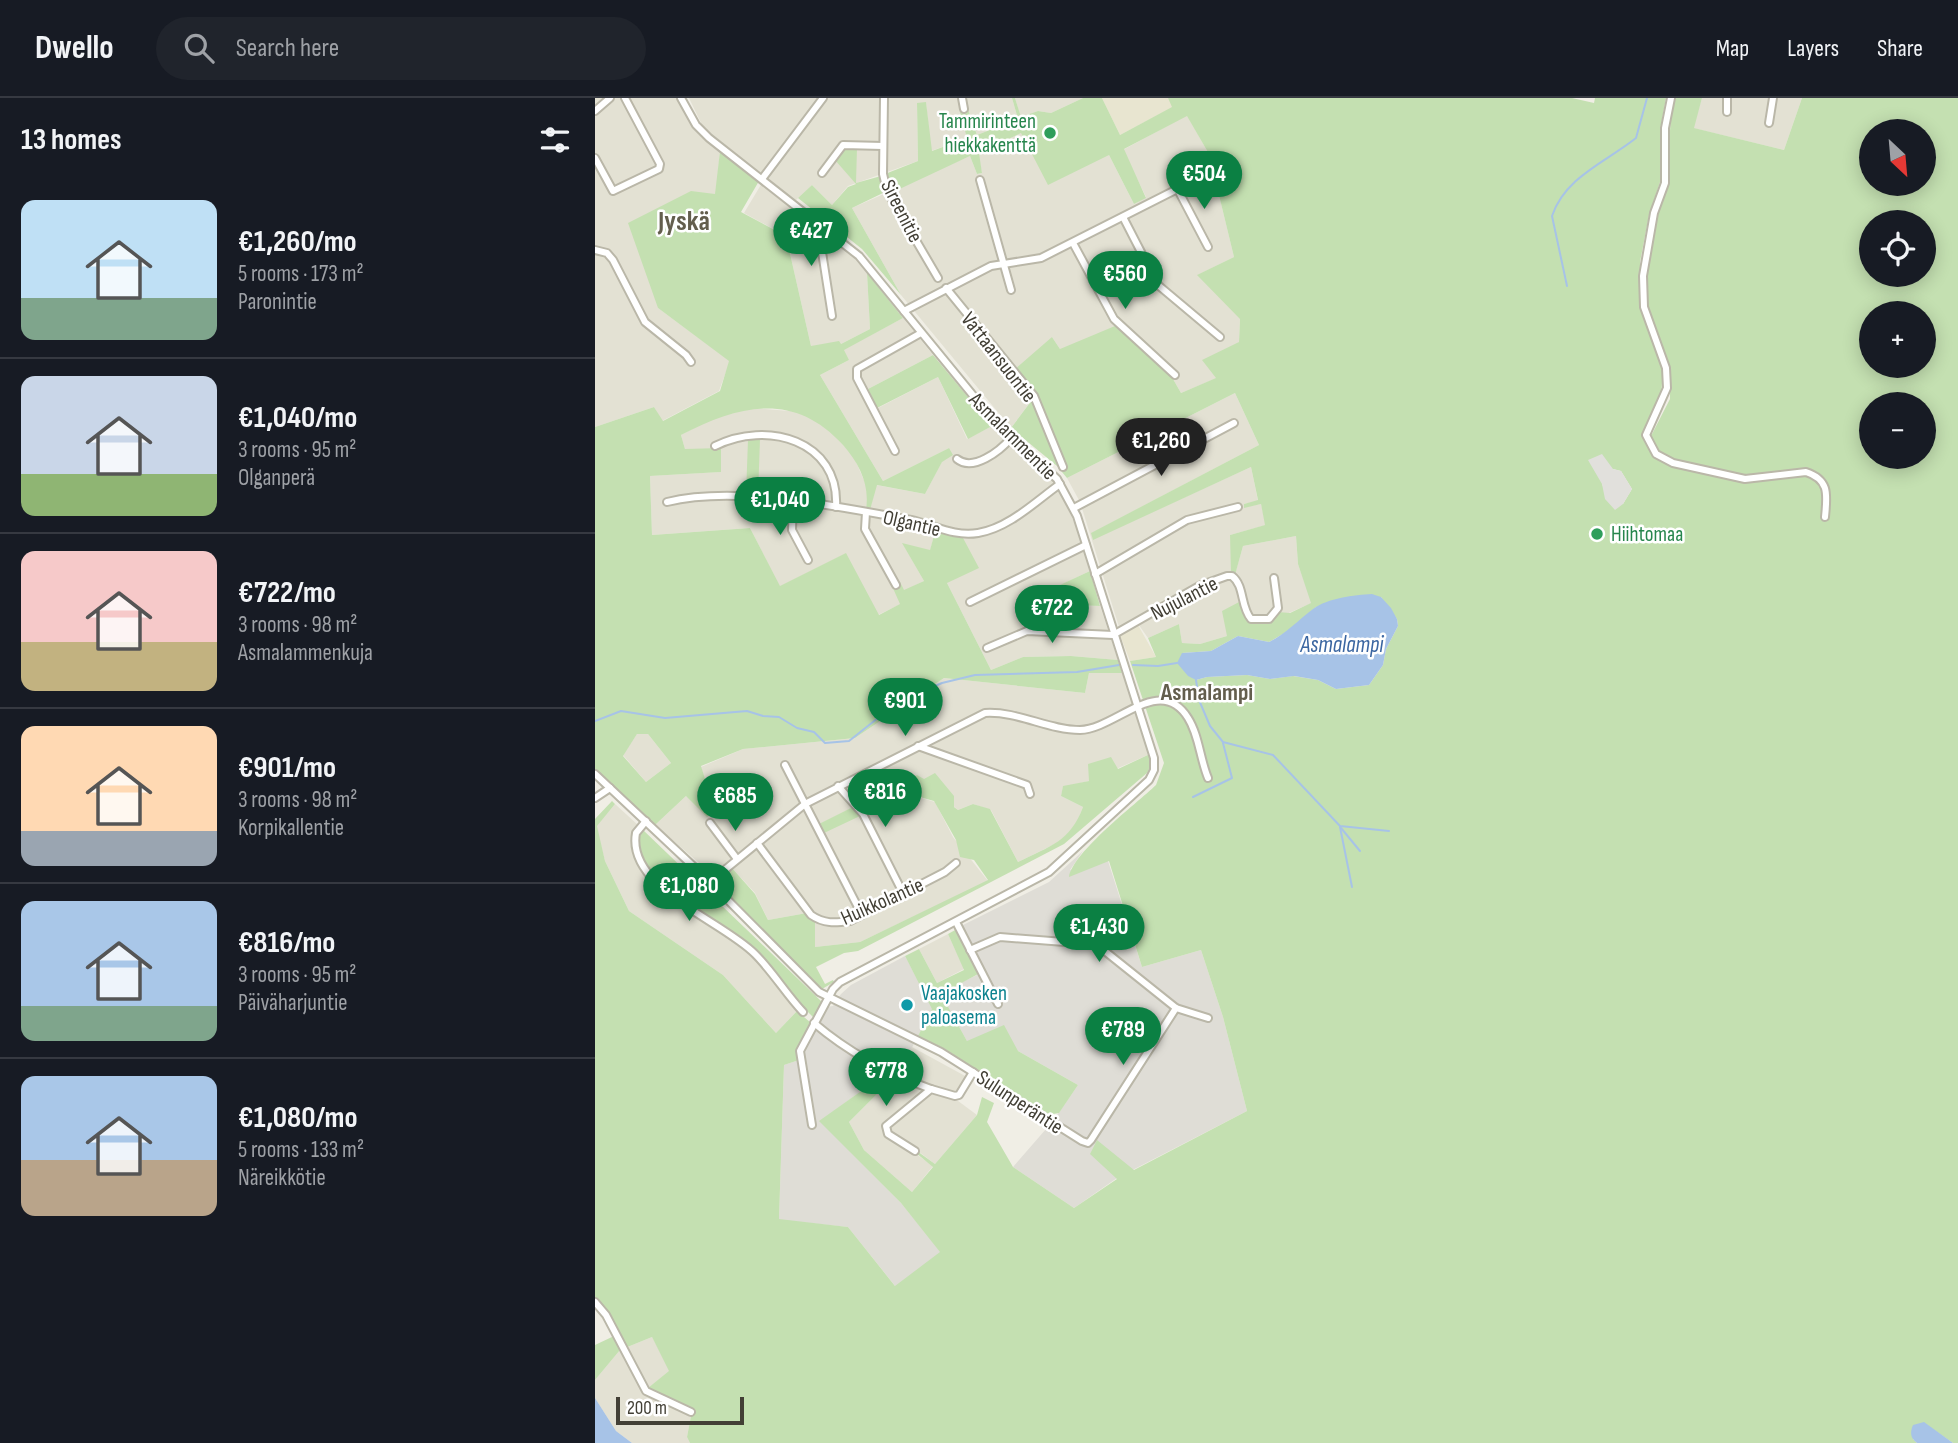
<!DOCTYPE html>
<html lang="en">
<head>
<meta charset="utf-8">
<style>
  :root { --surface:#171b24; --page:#20242c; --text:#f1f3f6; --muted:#9ea1a6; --line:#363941; --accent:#0b8043 }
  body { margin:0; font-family:"Sofia Sans Condensed",sans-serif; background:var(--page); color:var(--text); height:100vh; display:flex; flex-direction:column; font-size:26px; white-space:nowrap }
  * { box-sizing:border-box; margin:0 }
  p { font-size:23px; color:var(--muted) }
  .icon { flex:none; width:38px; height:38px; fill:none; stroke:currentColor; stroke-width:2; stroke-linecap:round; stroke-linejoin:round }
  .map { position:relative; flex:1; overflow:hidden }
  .drawer { display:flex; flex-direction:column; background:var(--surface); width:595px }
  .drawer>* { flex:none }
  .needle { width:46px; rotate:154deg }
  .buttons { position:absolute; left:1264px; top:21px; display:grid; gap:14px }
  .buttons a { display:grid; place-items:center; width:77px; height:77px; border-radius:50%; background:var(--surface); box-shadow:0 4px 18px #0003; font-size:35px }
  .scale { position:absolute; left:21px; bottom:18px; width:128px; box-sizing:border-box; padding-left:7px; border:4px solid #423f35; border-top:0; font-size:19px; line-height:24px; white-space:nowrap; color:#423f35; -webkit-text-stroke:5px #fff; paint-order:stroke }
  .price { position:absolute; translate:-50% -60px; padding:0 16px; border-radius:24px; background:var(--accent); color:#fff; font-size:23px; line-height:46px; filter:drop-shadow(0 2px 4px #0008) }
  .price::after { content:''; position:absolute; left:50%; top:42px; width:21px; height:16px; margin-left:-10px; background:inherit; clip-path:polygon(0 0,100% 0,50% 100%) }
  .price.current { background:#222; color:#fff }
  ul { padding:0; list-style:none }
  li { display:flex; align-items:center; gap:21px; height:175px; padding:0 21px }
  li+li { border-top:2px solid var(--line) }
  li span { display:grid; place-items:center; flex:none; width:196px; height:140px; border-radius:14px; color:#555 }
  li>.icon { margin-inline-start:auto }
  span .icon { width:84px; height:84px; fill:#fffc; stroke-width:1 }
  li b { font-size:30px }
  h2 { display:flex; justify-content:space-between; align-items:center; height:84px; padding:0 21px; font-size:30px }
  header { display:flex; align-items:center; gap:42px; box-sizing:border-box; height:98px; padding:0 35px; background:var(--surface); border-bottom:2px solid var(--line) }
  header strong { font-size:33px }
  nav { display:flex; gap:38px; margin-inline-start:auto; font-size:24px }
  .search { width:490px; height:63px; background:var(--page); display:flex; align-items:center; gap:18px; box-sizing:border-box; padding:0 24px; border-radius:38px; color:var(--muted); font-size:26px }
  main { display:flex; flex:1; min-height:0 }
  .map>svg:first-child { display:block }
  .residential { fill:#e3e1d3 }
  .industrial { fill:#dfddd6 }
  .education { fill:#e8e5d0 }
  .green { fill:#c4e0b1; fill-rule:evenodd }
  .parking { fill:#e1e0dc }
  .water { fill:#a7c3e7 }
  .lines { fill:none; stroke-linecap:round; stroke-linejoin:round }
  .stream { stroke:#a7c3e7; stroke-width:2 }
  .minor-casing { stroke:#bab7a8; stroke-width:10 }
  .minor { stroke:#fff; stroke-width:6 }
  .leisure-dot { fill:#2e9e5b; stroke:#fff; stroke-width:2.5 }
  .culture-dot { fill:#0f9aa8; stroke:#fff; stroke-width:2.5 }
  .labels { text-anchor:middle; stroke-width:5; stroke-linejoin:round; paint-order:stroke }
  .leisure-label { font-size:21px; fill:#27864d; stroke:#fff; text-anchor:end }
  .street-label { font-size:21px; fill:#423f35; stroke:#fff }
  .culture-label { font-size:21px; fill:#0d838f; stroke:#fff; text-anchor:start }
  .water-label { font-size:23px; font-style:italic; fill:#3b66a1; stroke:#fff }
  .quarter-label { font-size:24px; font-weight:bold; fill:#635e4d; stroke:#fff }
  .district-label { font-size:28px; font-weight:bold; fill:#635e4d; stroke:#fff }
</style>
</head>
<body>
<header>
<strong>Dwello</strong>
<div class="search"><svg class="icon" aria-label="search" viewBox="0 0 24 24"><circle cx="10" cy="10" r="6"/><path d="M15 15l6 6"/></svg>Search here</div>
<nav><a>Map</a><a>Layers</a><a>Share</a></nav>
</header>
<main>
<section class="drawer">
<h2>13 homes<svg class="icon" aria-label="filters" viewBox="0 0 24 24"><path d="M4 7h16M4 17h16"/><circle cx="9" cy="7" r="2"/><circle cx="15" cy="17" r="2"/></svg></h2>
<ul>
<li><span style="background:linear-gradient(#bfe0f5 70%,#7fa58c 0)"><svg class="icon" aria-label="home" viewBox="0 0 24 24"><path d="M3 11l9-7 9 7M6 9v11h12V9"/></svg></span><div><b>€1,260/mo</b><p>5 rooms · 173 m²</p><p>Paronintie</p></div></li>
<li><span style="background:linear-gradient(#c9d6e8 70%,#8fb573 0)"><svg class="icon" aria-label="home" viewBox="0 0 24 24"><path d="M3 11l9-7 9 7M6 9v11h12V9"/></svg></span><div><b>€1,040/mo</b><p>3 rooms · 95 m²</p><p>Olganperä</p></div></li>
<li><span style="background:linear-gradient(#f6c9c9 65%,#c2b280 0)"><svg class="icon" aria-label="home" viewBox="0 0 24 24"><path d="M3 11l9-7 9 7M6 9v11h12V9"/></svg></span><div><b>€722/mo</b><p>3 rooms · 98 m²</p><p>Asmalammenkuja</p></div></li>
<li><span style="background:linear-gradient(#ffd9b3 75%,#9aa5b1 0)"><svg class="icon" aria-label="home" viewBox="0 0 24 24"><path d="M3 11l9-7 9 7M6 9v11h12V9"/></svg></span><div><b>€901/mo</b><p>3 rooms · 98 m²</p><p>Korpikallentie</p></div></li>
<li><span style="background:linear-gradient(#a9c7e8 75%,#7fa58c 0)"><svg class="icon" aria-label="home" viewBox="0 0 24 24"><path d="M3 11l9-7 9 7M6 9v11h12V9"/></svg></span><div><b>€816/mo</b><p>3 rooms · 95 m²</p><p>Päiväharjuntie</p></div></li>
<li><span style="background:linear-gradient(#a9c7e8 60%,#b9a48a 0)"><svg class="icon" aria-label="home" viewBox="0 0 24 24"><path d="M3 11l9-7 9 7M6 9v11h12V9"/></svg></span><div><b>€1,080/mo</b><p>5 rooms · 133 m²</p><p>Näreikkötie</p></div></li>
</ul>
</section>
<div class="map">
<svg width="1363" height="1345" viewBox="0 0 1363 1345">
  <rect width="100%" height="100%" fill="#f0eee5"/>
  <g class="residential">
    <polygon points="0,0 82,0 104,35 125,53 121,96 63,210 135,263 124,293 67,323 59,309 0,329"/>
    <polygon points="94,0 417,0 423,21 382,37 373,11 366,15 373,40 336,53 331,5 322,5 323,63 253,88 237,107 217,87 200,103 108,29"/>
    <polygon points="420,0 488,0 456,15 443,13 426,20"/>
    <polygon points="1107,0 1207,0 1189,52 1098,30"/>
    <polygon points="592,17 614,56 639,159 603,177 645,220 644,244 622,280 586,295 574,274 465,251 457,239 439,299 416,330 306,197 257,110 375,58 382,76 387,75 383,55 426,35 514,57 539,106 551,99 528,52"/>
    <polygon points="167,85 257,158 272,175 275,231 246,246 249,251 308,220 338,257 273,291 283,310 343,279 372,341 397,328 448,371 466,394 481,429 495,473 427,505 505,508 523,562 476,558 428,559 396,572 352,485 368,440 340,434 335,453 308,446 329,483 309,493 298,488 306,506 283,517 185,489 155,430 57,437 55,378 125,374 90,351 86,337 120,319 158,310 207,314 234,331 259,359 274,394 271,411 275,411 281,387 330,396 354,350 288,383 225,277 254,262 216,248 191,138 149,115"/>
    <polygon points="640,295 664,347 497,435 498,441 656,369 663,403 649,406 649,409 666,406 671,427 635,437 640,476 648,448 701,438 703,466 717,505 675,523 658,525 654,521 632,538 605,546 587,545 584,526 553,540 541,523 525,532 485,404 472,380"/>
    <polygon points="494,575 527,575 538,606 512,624 481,630 404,612 374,620 207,707 117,776 60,727 91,698 127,704 112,687 106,669 148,651 260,640 349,580 490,595"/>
    <polygon points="541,611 555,656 494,683 468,689 466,698 488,709 480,729 462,745 423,764 396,712 378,706 363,712 322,677 311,683 300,692 340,704 358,739 393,783 265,844 220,849 220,822 212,815 173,822 160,795 137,770 216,705 390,617 404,616 495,633 513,628"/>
    <polygon points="42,636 53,636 76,665 51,684 28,657"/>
    <polygon points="20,706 43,727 39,732 37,742 39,755 58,786 158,858 202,913 181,935 128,877 34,813 10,763 1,728"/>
    <polygon points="353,836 369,871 342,885 324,851"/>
    <polygon points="317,949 372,979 359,1000 382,1017 340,1066 323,1053 321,1056 338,1068 317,1094 269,1052 254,1024 303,975"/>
    <polygon points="57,1239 75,1273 49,1293 93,1313 96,1318 92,1339 95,1345 37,1345 21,1333 0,1300 0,1282 25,1252"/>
  </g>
  <g class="industrial">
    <polygon points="488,753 475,772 513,763 547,869 606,852 628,919 652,1013 522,1080 479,1110 418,1069 458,1023 483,987 423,953 372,943 345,895 388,874 366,828 454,784"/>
    <polygon points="310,858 338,911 303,975 293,974 225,1023 306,1105 346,1154 301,1189 253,1129 184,1122 189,967 204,962 231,909 238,908 246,896 256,887"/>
  </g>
  <g class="education">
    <polygon points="507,0 573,0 578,9 525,37"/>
    <polygon points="543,527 561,559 535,563 525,537"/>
  </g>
  <g class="green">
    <path d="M417,0H420L426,19L443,13L456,15L488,0H507L525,37L577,9L573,0H977L999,5L1000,0H1071L1065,32V84L1054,117L1045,164L1046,210L1068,271L1066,299L1048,337L1057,336L1075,301V270L1053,209L1052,180L1062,118L1072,90L1076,14L1081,0H1107L1099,30L1189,52L1207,0H1363V1345H1358L1329,1325L1318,1341L1322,1345H95L92,1339L96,1318L93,1313L48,1294L74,1273L57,1239L25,1252L0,1282V1247L19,1238L3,1209L0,1210V721L17,703L20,706L2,728L10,763L34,813L128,877L181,935L202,913L216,925L202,954L204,962L189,967L184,1121L253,1129L300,1188L345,1154L306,1105L224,1023L293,974L300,978L254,1024L269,1052L317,1094L338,1069L321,1055L322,1053L340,1066L382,1017L387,999L399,1005L392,1024L418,1069L479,1110L522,1081L495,1056L502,1042L539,1072L652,1013L628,919L606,852L547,869L514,763L474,779C478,754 541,706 561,687L569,665L535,563L561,559L553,540L584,526L587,545L605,546L632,538L627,513L646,503L658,525L675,523L683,514L695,515L716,505L703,466L701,438L648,448L640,477L636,475L635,437L670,427L666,406L649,410V406L663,402L656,369L498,442L496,435L664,347L640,295L472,380L462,368L416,330L440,298L419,272L457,239L465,251L520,228L574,274L586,295L621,280L607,262L644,244L645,221L602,177L639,159L614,56L592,18L529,51L551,100L539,106L514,57L453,87L426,35L384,55L387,75L382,76L375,58L296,95L290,76L323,63L322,5L331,4L337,53L372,40L365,14L373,11L382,37L423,21ZM1276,33H1328V86H1276ZM1276,124H1328V177H1276ZM1276,215H1328V268H1276ZM1276,306H1328V359H1276ZM1018,371L1026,373L1037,391L1028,406L1009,391L1007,386ZM786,499L802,521L803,528L791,551L788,567L774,587L741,591L723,582L698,578L675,581L652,577L612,579L601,582L587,555L616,553L643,538L674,544L693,533L721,509Z"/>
    <polygon points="250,50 262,50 261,85 286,78 290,94 257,110 306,197 267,151 203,100 217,87 237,107 253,89 261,86 240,62"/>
    <path d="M125,53L164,83L146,114L191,138L216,248L244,243L246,246L275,231L272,175L308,220L249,252L254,262L225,277L288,383L354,350L358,357L347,364L330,396L282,387L275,412L271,411C275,387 264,365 248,347C199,293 144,307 86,337L90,351L126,350V374L55,378L57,437L155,430L185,488L251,455L284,517L305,506L297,488L305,484L309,492L329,483L307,445L335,452L340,434L368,440L384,470L352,485L396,572L428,559L476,558L523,562L527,575H494L490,595L349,580L260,640L148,651L106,668L112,687L128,705L112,719L91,698L60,727L0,671V329L59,309L68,323L125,293L134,263L63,210L33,125L96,93L120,96ZM42,636H53L76,665L51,684L28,658Z"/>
    <polygon points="338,257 397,328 373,341 343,279 282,310 273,291"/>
    <polygon points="165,341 163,398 151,397 153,342"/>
    <polygon points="495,473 505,508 426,505"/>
    <path d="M555,656L557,665L552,675L469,746L263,853L249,855L221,869L230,886L238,882L239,884L227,891L122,786L137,770L160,796L173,822L212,815L220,822V849L265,844L393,782L379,762L365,759L361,742L339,703L300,692L263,713L265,718L229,735L224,726L322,677L329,681L340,675L359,698V709L363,712L378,706L395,711L423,764C455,748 475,744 488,709L466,698L468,688L494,683L493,666L516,659L523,671Z"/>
    <path d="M47,731L227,904L219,920C197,899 181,872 159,851C135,830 16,771 47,731Z"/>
    <polygon points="362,831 385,875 346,896 372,943 409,927 423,953 483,987 464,1015 452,1017 350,951 323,938 337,911 310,858 324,851 342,885 369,872 353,836"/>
  </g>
  <polygon class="parking" points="1007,356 1018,371 1026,373 1037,391 1028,406 1020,412 1010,401 1007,386 993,362"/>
  <g class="water">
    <path d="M777,496L786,499L796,510L802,521L803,528L791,551L788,567L774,587L741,591L723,582L699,578L675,581L652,577L612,579L601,582L593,578L582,565L587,555L616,553L643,538L674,544C691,536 703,522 718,511C733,500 759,497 777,496Z"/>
    <polygon points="0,1300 21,1333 37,1345 0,1345"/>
    <path d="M1329,1324L1358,1345H1322C1315,1340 1315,1334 1318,1327Z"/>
  </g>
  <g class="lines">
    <g class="stream">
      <path d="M972,188L957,118C970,79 1011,64 1041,40L1052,0"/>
      <polyline points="538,567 563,568 582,565"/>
      <polyline points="601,582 604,602 615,628 628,644 678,657 745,728 794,733"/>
      <polyline points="0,623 26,613 70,620 152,613 168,618 184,619 202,630 219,634 230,645 254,643 303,604 347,585 380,577 482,574 524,567"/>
      <polyline points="598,699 637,680 628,645"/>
      <polyline points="745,729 757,789"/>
      <polyline points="746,730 765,753"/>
    </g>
    <g class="minor-casing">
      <g id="minor">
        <polyline points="86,0 101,27 114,40 264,158 394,317 462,381 482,418 559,660 559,672 554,682 454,774 245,884 238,891 205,953 217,1027"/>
        <polyline points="289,0 288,76 292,93 343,180"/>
        <polyline points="367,0 369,11"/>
        <path d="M1076,0L1070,30V85L1059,115L1048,178L1049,209L1071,270L1072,290L1051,337L1061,356L1078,365L1150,381L1211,374C1235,382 1232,397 1230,419"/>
        <polyline points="0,13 15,0"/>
        <polyline points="1132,14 1132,0"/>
        <polyline points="1174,25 1178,0"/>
        <polyline points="0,60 18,93 64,71 65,66 30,0"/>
        <polyline points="227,75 248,47 288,48"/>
        <polyline points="167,81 228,0"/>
        <polyline points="385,82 416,192"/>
        <polyline points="582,90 613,149"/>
        <polyline points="528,119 563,187 625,239"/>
        <polyline points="228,130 224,135 237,218"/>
        <polyline points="478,145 519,221 580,277"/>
        <polyline points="0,152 12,155 18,162 50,224 91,257 96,264"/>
        <polyline points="351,190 439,298 468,369"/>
        <polyline points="309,213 396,168 446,160 614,75"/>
        <path d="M120,348C171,322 245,342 241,409"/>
        <polyline points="300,353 262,280 262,271 326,235"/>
        <path d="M362,361C378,374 405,353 416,340"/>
        <polyline points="198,403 197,432 213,462"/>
        <path d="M72,404C141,387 246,409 316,422C339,427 359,439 383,435C414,430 441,403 465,386"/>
        <polyline points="479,410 639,325"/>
        <polyline points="271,414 270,431 301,487"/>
        <polyline points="500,476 592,422 643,409"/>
        <polyline points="375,504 491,447"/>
        <path d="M392,550L432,533L518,537L604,488L632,478H637C650,488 645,508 656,521H674L683,510L679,480"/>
        <polyline points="323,648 432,687 435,696"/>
        <polyline points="190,667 267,817"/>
        <polyline points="0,676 115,784 224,894 346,954 487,1043 493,1045 496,1042 581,910"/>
        <polyline points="243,688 268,716 308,795"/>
        <polyline points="0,700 15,690"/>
        <path d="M51,723L41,735C31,790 128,823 160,856C178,874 191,896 208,914"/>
        <polyline points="115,725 142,761"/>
        <path d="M162,745L216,817C229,826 240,825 255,823L350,774L361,765"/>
        <path d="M115,784L210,706L390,615C423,613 453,632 485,632C521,631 565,575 593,620C604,637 605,661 613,680"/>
        <polyline points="361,824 403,906"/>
        <polyline points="375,852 405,839 495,846 506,850 581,910 613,920"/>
        <path d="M219,925C253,954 294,976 336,991"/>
        <polyline points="320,1053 293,1036 291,1028 336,991 360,998 364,997 378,974"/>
        <polyline points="0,1204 11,1217 51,1293 96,1314"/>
      </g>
    </g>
    <use href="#minor" class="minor"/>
  </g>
  <g class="leisure-dot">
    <circle cx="455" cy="35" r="7"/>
    <circle cx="1002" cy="436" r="7"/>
  </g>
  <circle class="culture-dot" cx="312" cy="907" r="7"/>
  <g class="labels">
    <g class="leisure-label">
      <text x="441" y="30">Tammirinteen<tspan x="441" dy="24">hiekkakenttä</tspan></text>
      <text x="1016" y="443" text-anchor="start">Hiihtomaa</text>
    </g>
    <g class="street-label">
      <text transform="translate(307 113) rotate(63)" y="7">Sireenitie</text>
      <text transform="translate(404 259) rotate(52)" y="7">Vattaansuontie</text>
      <text transform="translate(418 338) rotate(45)" y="7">Asmalammentie</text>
      <text transform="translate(317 425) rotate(13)" y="7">Olgantie</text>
      <text transform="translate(589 500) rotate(-27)" y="7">Nujulantie</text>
      <text transform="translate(287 803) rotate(-24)" y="7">Huikkolantie</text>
      <text transform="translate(425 1004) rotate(33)" y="7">Sulunperäntie</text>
    </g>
    <g class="culture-label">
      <text x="326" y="902">Vaajakosken<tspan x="326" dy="24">paloasema</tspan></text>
    </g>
    <g class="water-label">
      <text x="747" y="554">Asmalampi</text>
    </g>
    <g class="quarter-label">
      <text x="612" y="602">Asmalampi</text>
    </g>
    <g class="district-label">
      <text x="89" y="132">Jyskä</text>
    </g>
  </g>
</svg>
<div class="buttons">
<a><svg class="needle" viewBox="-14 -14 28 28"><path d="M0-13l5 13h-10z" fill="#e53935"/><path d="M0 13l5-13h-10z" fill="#9ea1a6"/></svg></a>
<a><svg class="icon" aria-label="locate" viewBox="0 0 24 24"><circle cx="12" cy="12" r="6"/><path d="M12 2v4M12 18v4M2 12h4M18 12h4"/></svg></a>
<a>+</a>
<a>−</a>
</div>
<div class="scale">200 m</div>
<b class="price" style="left:609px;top:113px">€504</b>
<b class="price" style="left:216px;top:170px">€427</b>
<b class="price" style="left:530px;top:213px">€560</b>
<b class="price current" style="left:566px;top:380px">€1,260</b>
<b class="price" style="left:185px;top:439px">€1,040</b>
<b class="price" style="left:457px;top:547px">€722</b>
<b class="price" style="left:310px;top:640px">€901</b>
<b class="price" style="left:290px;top:731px">€816</b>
<b class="price" style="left:140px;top:735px">€685</b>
<b class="price" style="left:94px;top:825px">€1,080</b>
<b class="price" style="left:504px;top:866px">€1,430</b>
<b class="price" style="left:528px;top:969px">€789</b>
<b class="price" style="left:291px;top:1010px">€778</b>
</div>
</main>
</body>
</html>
